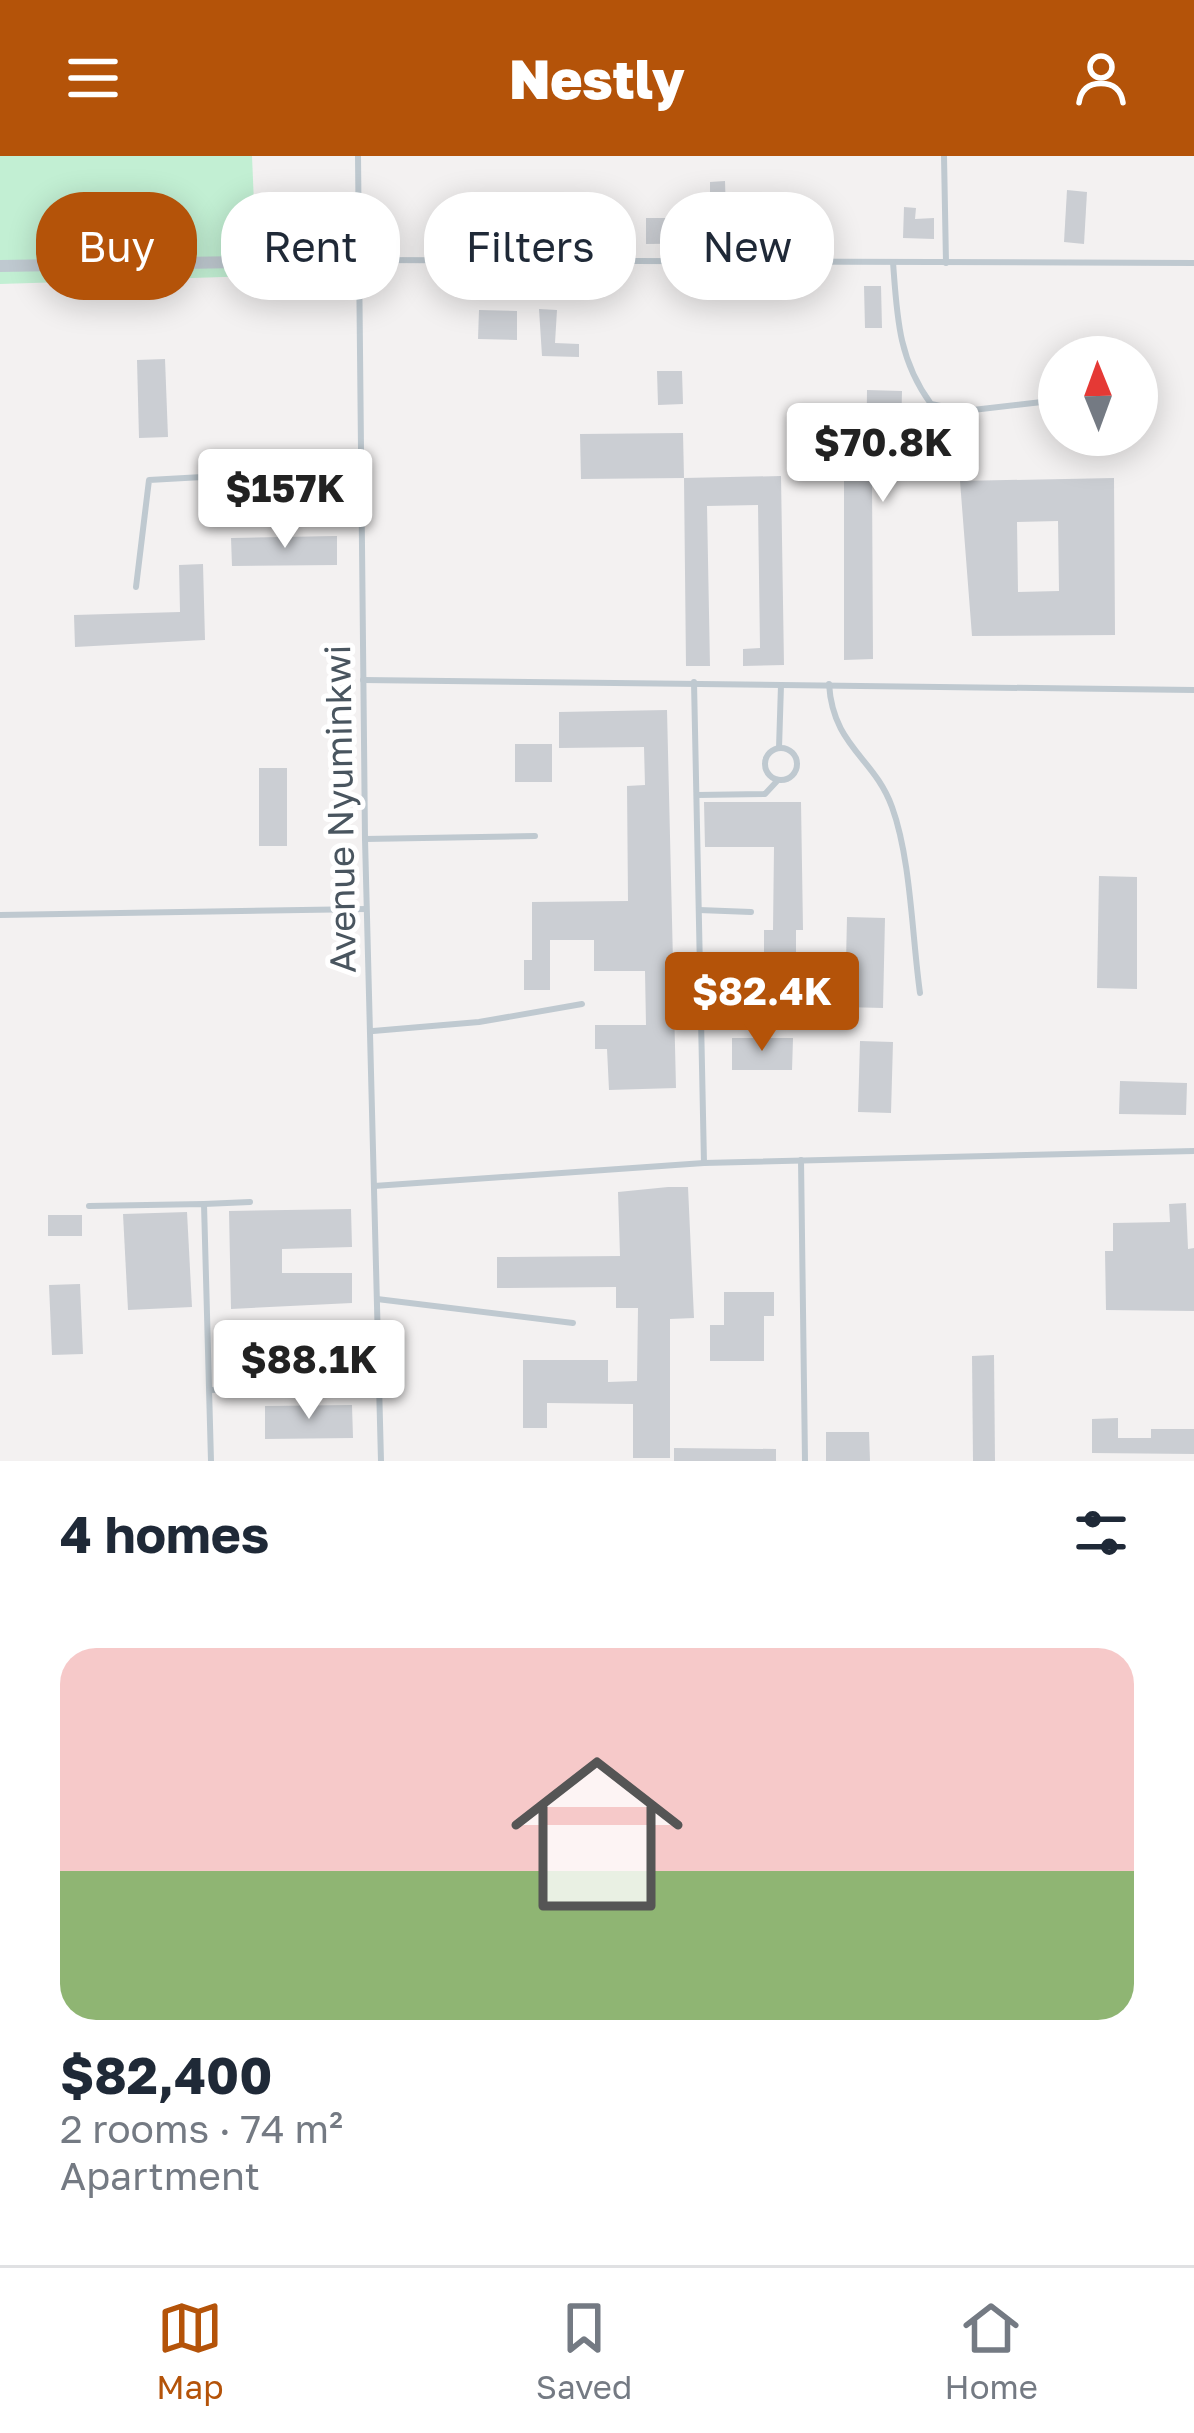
<!DOCTYPE html>
<html lang="en">
<head>
<meta charset="utf-8">
<style>
  :root { --surface:#fff; --page:#f6f6f7; --text:#1f2937; --muted:#747a83; --line:#e0e1e3; --accent:#b45309 }
  body { margin:0; font-family:"Golos Text",sans-serif; background:var(--page); color:var(--text); height:100vh; display:flex; flex-direction:column; font-size:45px; white-space:nowrap }
  * { box-sizing:border-box; margin:0 }
  p { font-size:39px; color:var(--muted) }
  .icon { flex:none; width:66px; height:66px; fill:none; stroke:currentColor; stroke-width:2; stroke-linecap:round; stroke-linejoin:round }
  .map { position:relative; height:1305px; overflow:hidden }
  .sheet { display:flex; flex-direction:column; background:var(--surface); flex:1 }
  .sheet>* { flex:none }
  .hud { position:absolute; left:36px; top:36px; width:1122px; height:108px; display:flex; gap:24px }
  .needle { width:78px; rotate:359deg }
  .controls { position:absolute; left:1038px; top:180px; display:grid; gap:24px }
  .controls a { display:grid; place-items:center; width:120px; height:120px; border-radius:50%; background:var(--surface); box-shadow:0 6px 30px #0003; font-size:60px }
  .price { position:absolute; translate:-50% -102px; padding:0 27px; border-radius:12px; background:#fff; color:#222; font-size:39px; line-height:78px; filter:drop-shadow(0 3px 6px #0008) }
  .price::after { content:''; position:absolute; left:50%; top:72px; width:36px; height:27px; margin-left:-18px; background:inherit; clip-path:polygon(0 0,100% 0,50% 100%) }
  .price.selected { background:var(--accent); color:#fff }
  ul { padding:0; list-style:none }
  li { display:grid; align-content:center; gap:24px; height:636px; padding:0 60px }
  li+li { border-top:3px solid var(--line) }
  li span { display:grid; place-items:center; height:372px; border-radius:36px; color:#555 }
  li>.icon { margin-inline-start:auto }
  span .icon { width:216px; height:216px; fill:#fffc; stroke-width:1 }
  li b { font-size:51px }
  h2 { display:flex; justify-content:space-between; align-items:center; height:144px; padding:0 60px; font-size:51px }
  .chip { padding:0 42px; border-radius:48px; background:var(--surface); box-shadow:0 6px 30px #0003; font-size:42px; line-height:108px }
  .chip.selected { background:var(--accent); color:#fff }
  header { display:flex; justify-content:space-between; align-items:center; height:156px; padding:0 60px; background:var(--accent); color:#fff; font-size:54px; font-weight:800 }
  .dock { display:flex; justify-content:space-around; align-items:center; height:168px; border-top:3px solid var(--line); background:var(--surface); font-size:33px; color:var(--muted) }
  .dock a { display:grid; justify-items:center; gap:6px }
  .dock .selected { color:var(--accent) }
  .map>svg:first-child { display:block }
  .green { fill:#c2efd3 }
  .building { fill:#cbced3; fill-rule:evenodd }
  .lines { fill:none; stroke-linecap:round; stroke-linejoin:round }
  .lane { stroke:#bfc9d0; stroke-width:6 }
  .street { stroke:#bfc9d0; stroke-width:12 }
  .labels { text-anchor:middle; stroke-width:10; stroke-linejoin:round; paint-order:stroke }
  .street-label { font-size:36px; fill:#49555f; stroke:#fff }
</style>
</head>
<body>
<header><svg class="icon" aria-label="menu" viewBox="0 0 24 24"><path d="M4 6h16M4 12h16M4 18h16"/></svg>Nestly<svg class="icon" aria-label="person" viewBox="0 0 24 24"><circle cx="12" cy="8" r="4"/><path d="M4 21q1-7 8-7t8 7"/></svg></header>
<div class="map">
<svg width="1194" height="1305" viewBox="0 0 1194 1305">
  <rect width="100%" height="100%" fill="#f3f1f1"/>
  <polygon class="green" points="0,0 252,0 257,120 0,128"/>
  <g class="building">
    <polygon points="725,25 727,87 646,88 646,62 678,62 677,47 710,46 710,26"/>
    <polygon points="1067,34 1087,36 1084,88 1064,86"/>
    <polygon points="904,51 916,52 915,63 934,62 934,83 903,82"/>
    <polygon points="481,52 511,53 510,92 480,91"/>
    <polygon points="864,130 881,130 882,172 865,172"/>
    <polygon points="539,153 557,154 555,187 579,188 579,201 542,200"/>
    <polygon points="479,154 517,155 517,184 478,183"/>
    <polygon points="165,203 168,281 139,282 137,204"/>
    <polygon points="657,215 682,215 683,248 658,249"/>
    <polygon points="867,234 902,235 901,279 958,280 960,325 872,322 873,503 844,504 844,322 866,322"/>
    <polygon points="683,277 684,322 581,323 580,278"/>
    <polygon points="781,320 784,509 743,510 743,493 760,492 758,349 707,350 710,510 686,510 684,322"/>
    <path d="M1114,322L1115,479L972,480L960,325ZM1058,365L1059,435L1018,436L1017,366Z"/>
    <polygon points="337,380 337,409 232,410 231,382"/>
    <polygon points="203,408 205,484 75,491 74,459 180,456 179,409"/>
    <polygon points="667,554 676,932 609,934 607,893 595,893 595,869 646,869 645,815 594,815 594,784 550,784 550,834 524,834 524,804 532,804 532,746 628,745 627,630 645,629 644,591 559,592 559,556"/>
    <rect x="515" y="588" width="37" height="38"/>
    <rect x="259" y="612" width="28" height="78"/>
    <polygon points="704,646 801,646 803,774 796,774 796,819 764,819 764,774 773,774 774,691 705,691"/>
    <polygon points="1099,720 1137,721 1137,833 1097,832"/>
    <polygon points="847,761 885,762 883,852 845,851"/>
    <polygon points="732,882 793,882 792,914 732,914"/>
    <polygon points="860,885 893,886 891,957 858,956"/>
    <polygon points="1120,925 1187,927 1186,959 1119,958"/>
    <polygon points="668,1031 688,1031 694,1162 670,1163 670,1302 633,1302 633,1248 547,1247 547,1272 523,1272 523,1204 608,1204 608,1226 637,1225 638,1152 616,1152 616,1131 497,1132 497,1101 620,1100 618,1036"/>
    <polygon points="1186,1047 1188,1093 1194,1092 1194,1155 1106,1154 1105,1095 1113,1095 1113,1067 1170,1066 1169,1048"/>
    <polygon points="351,1053 352,1091 282,1093 282,1117 352,1117 352,1147 231,1153 229,1055"/>
    <polygon points="187,1056 192,1151 128,1154 123,1058"/>
    <rect x="48" y="1059" width="34" height="21"/>
    <polygon points="80,1128 83,1198 52,1199 49,1129"/>
    <polygon points="724,1136 774,1136 774,1160 764,1160 764,1205 710,1205 710,1169 724,1169"/>
    <polygon points="994,1199 995,1305 973,1305 972,1200"/>
    <polygon points="352,1249 353,1282 265,1283 265,1250"/>
    <polygon points="1118,1262 1118,1282 1151,1282 1151,1273 1194,1273 1194,1298 1092,1297 1092,1263"/>
    <polygon points="826,1276 869,1276 870,1305 826,1305"/>
    <polygon points="674,1292 776,1293 776,1305 674,1305"/>
  </g>
  <g class="lines">
    <g class="lane">
      <polyline points="358,0 365,683 381,1305"/>
      <polyline points="944,0 946,107"/>
      <polyline points="361,104 1194,107"/>
      <path d="M893,106C897,160 898,203 931,248L964,255L1059,244"/>
      <polyline points="1137,223 1149,238 1137,253"/>
      <polyline points="136,431 149,324 363,312"/>
      <polyline points="363,524 1194,534"/>
      <polyline points="694,526 704,1007"/>
      <path d="M829,528C833,591 874,601 892,651C911,703 912,781 920,837"/>
      <polyline points="779,592 781,529"/>
      <circle cx="781" cy="608" r="16"/>
      <polyline points="697,639 765,638 778,624"/>
      <polyline points="365,683 535,680"/>
      <polyline points="699,754 751,756"/>
      <polyline points="0,759 366,753"/>
      <polyline points="373,875 479,866 582,848"/>
      <polyline points="801,1004 805,1305"/>
      <polyline points="374,1030 704,1007 1194,995"/>
      <polyline points="204,1048 250,1046"/>
      <polyline points="89,1050 204,1048 211,1305"/>
      <polyline points="377,1143 573,1167"/>
      <polyline points="210,1234 378,1228"/>
    </g>
    <polyline class="street" points="0,110 358,104"/>
  </g>
  <g class="labels">
    <g class="street-label">
      <text transform="translate(340 653) rotate(-91)" y="13">Avenue Nyuminkwi</text>
    </g>
  </g>
</svg>
<div class="controls">
<a><svg class="needle" viewBox="-14 -14 28 28"><path d="M0-13l5 13h-10z" fill="#e53935"/><path d="M0 13l5-13h-10z" fill="#747a83"/></svg></a>
</div>
<b class="price" style="left:883px;top:349px">$70.8K</b>
<b class="price" style="left:285px;top:395px">$157K</b>
<b class="price selected" style="left:762px;top:898px">$82.4K</b>
<b class="price" style="left:309px;top:1266px">$88.1K</b>
<div class="hud">
<a class="chip selected">Buy</a>
<a class="chip">Rent</a>
<a class="chip">Filters</a>
<a class="chip">New</a>
</div>
</div>
<section class="sheet">
<h2>4 homes<svg class="icon" aria-label="filters" viewBox="0 0 24 24"><path d="M4 7h16M4 17h16"/><circle cx="9" cy="7" r="2"/><circle cx="15" cy="17" r="2"/></svg></h2>
<ul>
<li><span style="background:linear-gradient(#f6c9c9 60%,#8fb573 0)"><svg class="icon" aria-label="home" viewBox="0 0 24 24"><path d="M3 11l9-7 9 7M6 9v11h12V9"/></svg></span><div><b>$82,400</b><p>2 rooms · 74 m²</p><p>Apartment</p></div></li>
</ul>
</section>
<nav class="dock">
<a class="selected"><svg class="icon" aria-label="map" viewBox="0 0 24 24"><path d="M3 6l6-2 6 2 6-2v14l-6 2-6-2-6 2zM9 4v14M15 6v14"/></svg>Map</a>
<a><svg class="icon" aria-label="saved" viewBox="0 0 24 24"><path d="M7 4h10v16l-5-4-5 4z"/></svg>Saved</a>
<a><svg class="icon" aria-label="home" viewBox="0 0 24 24"><path d="M3 11l9-7 9 7M6 9v11h12V9"/></svg>Home</a>
</nav>
</body>
</html>
